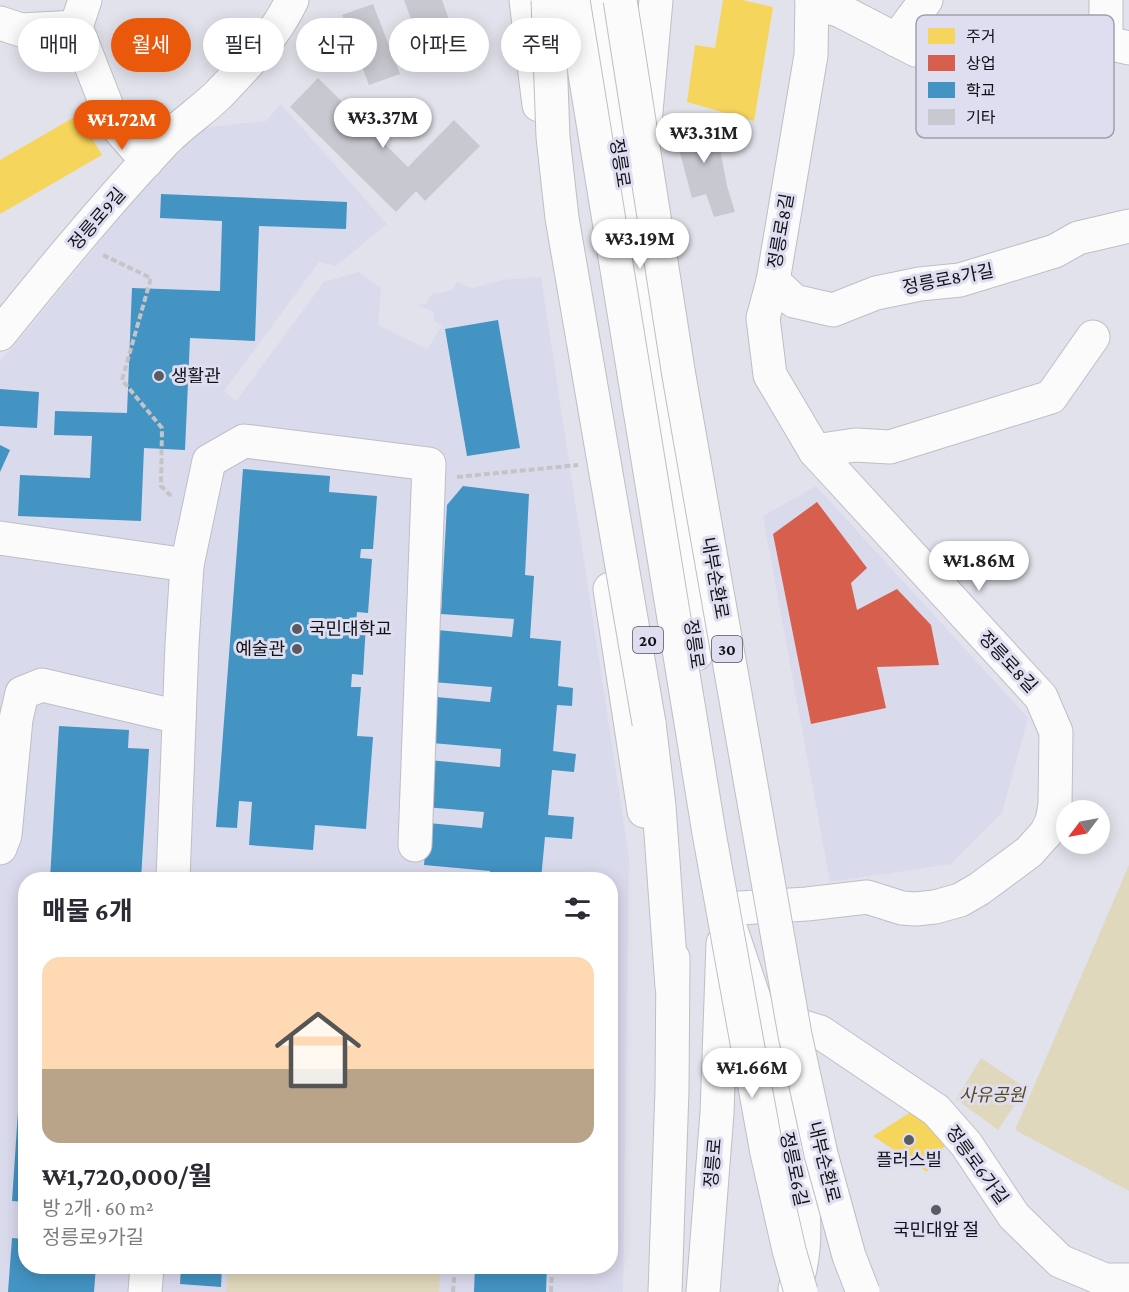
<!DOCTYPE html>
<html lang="ko">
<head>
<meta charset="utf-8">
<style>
  :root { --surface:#fff; --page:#f2f2f3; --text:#2b2b33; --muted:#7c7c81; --accent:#ea580c }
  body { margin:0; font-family:"Crimson Pro","Noto Sans KR",serif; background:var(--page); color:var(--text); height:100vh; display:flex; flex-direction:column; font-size:22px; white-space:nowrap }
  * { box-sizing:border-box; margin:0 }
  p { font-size:20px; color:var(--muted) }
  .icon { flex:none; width:33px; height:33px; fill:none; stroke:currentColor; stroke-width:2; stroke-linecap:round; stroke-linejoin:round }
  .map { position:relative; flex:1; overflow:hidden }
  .side { position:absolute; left:18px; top:872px; width:600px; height:402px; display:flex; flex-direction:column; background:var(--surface); border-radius:24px; box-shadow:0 3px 15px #0003 }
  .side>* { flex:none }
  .guide { position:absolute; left:18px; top:18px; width:600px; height:54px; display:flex; gap:12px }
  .needle { width:39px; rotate:238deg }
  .buttons { position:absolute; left:1056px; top:800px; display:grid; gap:12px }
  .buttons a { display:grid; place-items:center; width:54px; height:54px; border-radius:50%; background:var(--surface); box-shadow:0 3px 15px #0003; font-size:30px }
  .price { position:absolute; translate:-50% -51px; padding:0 14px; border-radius:21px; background:#fff; color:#222; font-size:20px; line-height:39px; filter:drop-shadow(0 2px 3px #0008) }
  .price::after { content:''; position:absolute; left:50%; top:36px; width:18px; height:14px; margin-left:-9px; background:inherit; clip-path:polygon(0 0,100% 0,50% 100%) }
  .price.on { background:var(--accent); color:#fff }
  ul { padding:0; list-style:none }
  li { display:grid; align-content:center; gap:12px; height:318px; padding:0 24px }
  li span { display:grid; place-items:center; height:186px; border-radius:18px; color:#555 }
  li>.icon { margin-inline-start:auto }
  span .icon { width:108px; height:108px; fill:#fffc; stroke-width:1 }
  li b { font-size:26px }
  h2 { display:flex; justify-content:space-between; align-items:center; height:72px; padding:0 24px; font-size:26px }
  .chip { padding:0 21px; border-radius:27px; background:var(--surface); box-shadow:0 3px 15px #0003; font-size:21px; line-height:54px }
  .chip.on { background:var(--accent); color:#fff }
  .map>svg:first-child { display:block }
  .built { fill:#dadaed; fill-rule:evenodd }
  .green { fill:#e0d8bc }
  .homes { fill:#f6d55c }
  .shops { fill:#d6604d }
  .schools { fill:#4393c3 }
  .building { fill:#c8c8d0 }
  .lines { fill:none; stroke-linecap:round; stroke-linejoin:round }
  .minor-casing { stroke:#bebec5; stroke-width:35 }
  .major-casing { stroke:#bebec5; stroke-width:35 }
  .highway-casing { stroke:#bebec5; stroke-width:35 }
  .path { stroke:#c4c4c6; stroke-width:4; stroke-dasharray:6 3; stroke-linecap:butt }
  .minor { stroke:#fbfbfc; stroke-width:33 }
  .major { stroke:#fbfbfc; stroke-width:33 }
  .highway { stroke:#fbfbfc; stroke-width:33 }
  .highway-bridge-casing { stroke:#bebec5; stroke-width:35; stroke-linecap:butt }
  .highway-bridge { stroke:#fbfbfc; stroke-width:33 }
  .poi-dot { fill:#5a5a62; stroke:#dedef0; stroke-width:2 }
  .labels { text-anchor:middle; stroke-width:6; stroke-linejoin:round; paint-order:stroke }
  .shield { fill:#dedef0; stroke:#4e4e58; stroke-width:1.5 }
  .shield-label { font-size:16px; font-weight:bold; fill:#111117 }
  .street-label { font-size:18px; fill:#111117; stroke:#dedef0 }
  .poi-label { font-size:18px; fill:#111117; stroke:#dedef0; text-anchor:start }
  .park-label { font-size:18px; font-style:italic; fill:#53491a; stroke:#dedef0 }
  .key { fill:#dedef0; stroke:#a0a0af; stroke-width:1.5 }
  .key-label { font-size:16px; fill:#111117 }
</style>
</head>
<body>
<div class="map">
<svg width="1129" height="1292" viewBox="0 0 1129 1292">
  <rect width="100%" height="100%" fill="#e2e2ec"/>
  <g class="built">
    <path d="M281,104L387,224L336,266L319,262L224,391L236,401L324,282L359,272L381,288L378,325L427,349L442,326L434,321V312L417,305L426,304L432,294L453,290L457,282L472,288L503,280L541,277L629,857L623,1292H0V360L14,346L139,194L200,128L266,121ZM26,879H610V1266H26Z"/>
    <polygon points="816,486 1028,718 1002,813 951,864 830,882 763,516"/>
  </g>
  <g class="green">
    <polygon points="1129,865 1129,1191 1015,1130"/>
    <polygon points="981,1058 1026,1088 998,1130 956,1099"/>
    <polygon points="228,1266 441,1266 439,1292 226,1292"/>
  </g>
  <g class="homes">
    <polygon points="723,0 742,0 773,7 754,121 687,102 695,45 715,48"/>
    <polygon points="78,115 102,155 0,214 0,160"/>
    <polygon points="911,1112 949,1139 927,1172 873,1136"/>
  </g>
  <polygon class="shops" points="817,502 867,568 851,583 857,610 897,589 931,625 939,665 877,667 886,708 811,724 773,534"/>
  <g class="schools">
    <polygon points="161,194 347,202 346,229 259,226 255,341 190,338 185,450 144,448 141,521 18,516 20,475 90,478 92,436 54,435 55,411 127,413 132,288 220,291 222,221 160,218"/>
    <polygon points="498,320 520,448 467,456 445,329"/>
    <polygon points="0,389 39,392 37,428 0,426"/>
    <polygon points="0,445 10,450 0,472"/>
    <polygon points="243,469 330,476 329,492 377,496 373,549 361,549 360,558 372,559 368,613 357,612 356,623 366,624 363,675 352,674 351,687 361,687 357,736 373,737 366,829 315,825 313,850 249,845 252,802 239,801 237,828 216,827"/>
    <polygon points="463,486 529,494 525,575 534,576 530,638 561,641 558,686 573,688 572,706 557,705 553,751 576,754 574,772 552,770 548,815 574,817 572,839 545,837 541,879 490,879 490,871 424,865 428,823 482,828 484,812 425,807 429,760 500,767 501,749 432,743 436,697 490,702 492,687 433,682 437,630 512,637 514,619 441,614 447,505"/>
    <polygon points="59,726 129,730 128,748 149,749 141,879 50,879"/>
    <polygon points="24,1022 26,1022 26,1202 12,1201"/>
    <polygon points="610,1109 616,1109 613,1155 610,1155"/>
    <polygon points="12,1238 26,1239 26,1266 96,1266 94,1292 8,1292"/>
    <polygon points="181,1266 222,1266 221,1287 180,1284"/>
    <polygon points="475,1266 547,1266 546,1292 474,1292"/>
  </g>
  <g class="building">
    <polygon points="404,0 442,0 458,46 425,58"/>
    <polygon points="373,4 400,74 369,85 342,15"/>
    <polygon points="318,78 408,167 454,120 480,146 425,201 416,191 396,212 290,107"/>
    <polygon points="714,117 727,186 735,212 714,217 706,194 692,198 673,127"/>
  </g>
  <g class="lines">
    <g class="minor-casing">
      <g id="minor">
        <polyline points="85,0 76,27 113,122 147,161"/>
        <polyline points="1106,0 1106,44"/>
        <polyline points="812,2 841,11 916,50 1086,44 1116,45 1129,48"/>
        <polyline points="0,23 21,30 76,27"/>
        <polyline points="896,40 926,0"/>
        <polyline points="773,281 794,301 833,310 876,293 920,284 960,280 1055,251 1078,238 1129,226"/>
        <path d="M0,334C53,268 108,201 167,139C183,123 203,110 219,94C246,66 276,35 292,0"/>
        <polyline points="815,451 855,445 890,447 1051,397 1093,337"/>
        <polyline points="0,538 187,565 209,461 244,441 429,464 415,845"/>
        <polyline points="0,848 5,835 16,719 22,693 42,685 179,717"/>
        <polyline points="173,879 182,644 187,565"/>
        <polyline points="768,1016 820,1032 936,1110 966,1144 1014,1216 1060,1261 1105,1280 1129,1280"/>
        <path d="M795,1289C804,1257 805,1240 803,1207L759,1013L724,909L807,904L867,897L902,908L915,909L935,907L960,900L979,889L1029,852L1046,833L1052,821L1055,805L1056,732L1041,697L815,451L770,375L763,318L773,281L811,55L812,0"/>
        <polyline points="145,1292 147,1266"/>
      </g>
    </g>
    <g class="major-casing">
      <g id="major">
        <polyline points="526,0 539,105"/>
        <polyline points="594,0 652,369"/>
        <polyline points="676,521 696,654"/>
        <polyline points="610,589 644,811"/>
        <polyline points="665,1292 672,1090 673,958"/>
        <polyline points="703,1292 717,1113 723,943"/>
      </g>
    </g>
    <g class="highway-casing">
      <g id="highway">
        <polyline points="645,123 656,0"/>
        <polyline points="658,336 681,549"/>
        <polyline points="649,723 659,806 672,987"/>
      </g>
    </g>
    <g class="path">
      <polyline points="103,255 151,278 122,380 162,428 161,486 172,497"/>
      <polyline points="457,477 578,465"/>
      <polyline points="453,1292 455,1266"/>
      <polyline points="551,1292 552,1266"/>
    </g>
    <use href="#minor" class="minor"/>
    <use href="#major" class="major"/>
    <use href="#highway" class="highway"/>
    <g class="highway-bridge-casing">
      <g id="highway-bridge">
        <polyline points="548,0 553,137 562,218 649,723"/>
        <polyline points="573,0 709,833 767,1153 789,1250 801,1292"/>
        <polyline points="620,0 679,376 795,1035 821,1154 849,1256 863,1292"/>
      </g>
    </g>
    <use href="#highway-bridge" class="highway-bridge"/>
  </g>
  <g class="poi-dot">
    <circle cx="159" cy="376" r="6"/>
    <circle cx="297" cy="629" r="6"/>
    <circle cx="297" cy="649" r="6"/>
    <circle cx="909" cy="1140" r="6"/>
    <circle cx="936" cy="1210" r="6"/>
  </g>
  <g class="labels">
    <g class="shield">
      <rect x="633" y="627" width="30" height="26" rx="4.5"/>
      <rect x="712" y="636" width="30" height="26" rx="4.5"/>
    </g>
    <g class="shield-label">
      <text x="648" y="646">20</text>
      <text x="727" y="655">30</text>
    </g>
    <g class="street-label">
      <text transform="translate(620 163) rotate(81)" y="6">정릉로</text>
      <text transform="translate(97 219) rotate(-49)" y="6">정릉로9길</text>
      <text transform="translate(781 231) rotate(-80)" y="6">정릉로8길</text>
      <text transform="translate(948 279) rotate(-11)" y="6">정릉로8가길</text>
      <text transform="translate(715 578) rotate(80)" y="6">내부순환로</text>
      <text transform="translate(694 644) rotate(82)" y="6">정릉로</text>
      <text transform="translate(1008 662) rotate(47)" y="6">정릉로8길</text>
      <text transform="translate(824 1162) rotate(76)" y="6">내부순환로</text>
      <text transform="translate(713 1163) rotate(-85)" y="6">정릉로</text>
      <text transform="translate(977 1165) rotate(54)" y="6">정릉로6가길</text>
      <text transform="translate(794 1169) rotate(78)" y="6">정릉로6길</text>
    </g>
    <g class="poi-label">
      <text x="171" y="382">생활관</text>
      <text x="309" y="635">국민대학교</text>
      <text x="285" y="655" text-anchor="end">예술관</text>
      <text x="909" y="1166" text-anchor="middle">플러스빌</text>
      <text x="936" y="1236" text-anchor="middle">국민대앞 절</text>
    </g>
    <g class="park-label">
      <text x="992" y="1101">사유공원</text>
    </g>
  </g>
  <rect x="916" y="15" width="198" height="123" rx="9" class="key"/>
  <rect x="928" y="28" width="27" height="16" fill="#f6d55c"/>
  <rect x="928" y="55" width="27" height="16" fill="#d6604d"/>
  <rect x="928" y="82" width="27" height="16" fill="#4393c3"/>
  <rect x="928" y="109" width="27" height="16" fill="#c8c8d0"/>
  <g class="key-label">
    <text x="966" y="42">주거</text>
    <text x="966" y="69">상업</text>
    <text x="966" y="96">학교</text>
    <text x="966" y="123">기타</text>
  </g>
</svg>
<div class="buttons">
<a><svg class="needle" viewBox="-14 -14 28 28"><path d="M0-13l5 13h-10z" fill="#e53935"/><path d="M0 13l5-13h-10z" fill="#7c7c81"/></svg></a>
</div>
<b class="price" style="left:383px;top:149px">₩3.37M</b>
<b class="price on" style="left:122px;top:151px">₩1.72M</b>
<b class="price" style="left:704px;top:164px">₩3.31M</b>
<b class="price" style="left:640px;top:270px">₩3.19M</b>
<b class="price" style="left:979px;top:592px">₩1.86M</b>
<b class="price" style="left:752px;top:1099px">₩1.66M</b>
<div class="guide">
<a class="chip">매매</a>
<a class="chip on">월세</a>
<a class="chip">필터</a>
<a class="chip">신규</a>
<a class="chip">아파트</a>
<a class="chip">주택</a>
</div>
<section class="side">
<h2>매물 6개<svg class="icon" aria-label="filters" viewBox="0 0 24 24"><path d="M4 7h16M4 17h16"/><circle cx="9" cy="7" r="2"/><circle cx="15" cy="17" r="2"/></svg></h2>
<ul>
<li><span style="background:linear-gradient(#ffd9b3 60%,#b9a48a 0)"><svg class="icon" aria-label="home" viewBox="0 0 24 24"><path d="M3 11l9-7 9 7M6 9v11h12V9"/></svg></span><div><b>₩1,720,000/월</b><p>방 2개 · 60 m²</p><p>정릉로9가길</p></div></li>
</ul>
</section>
</div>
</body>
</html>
